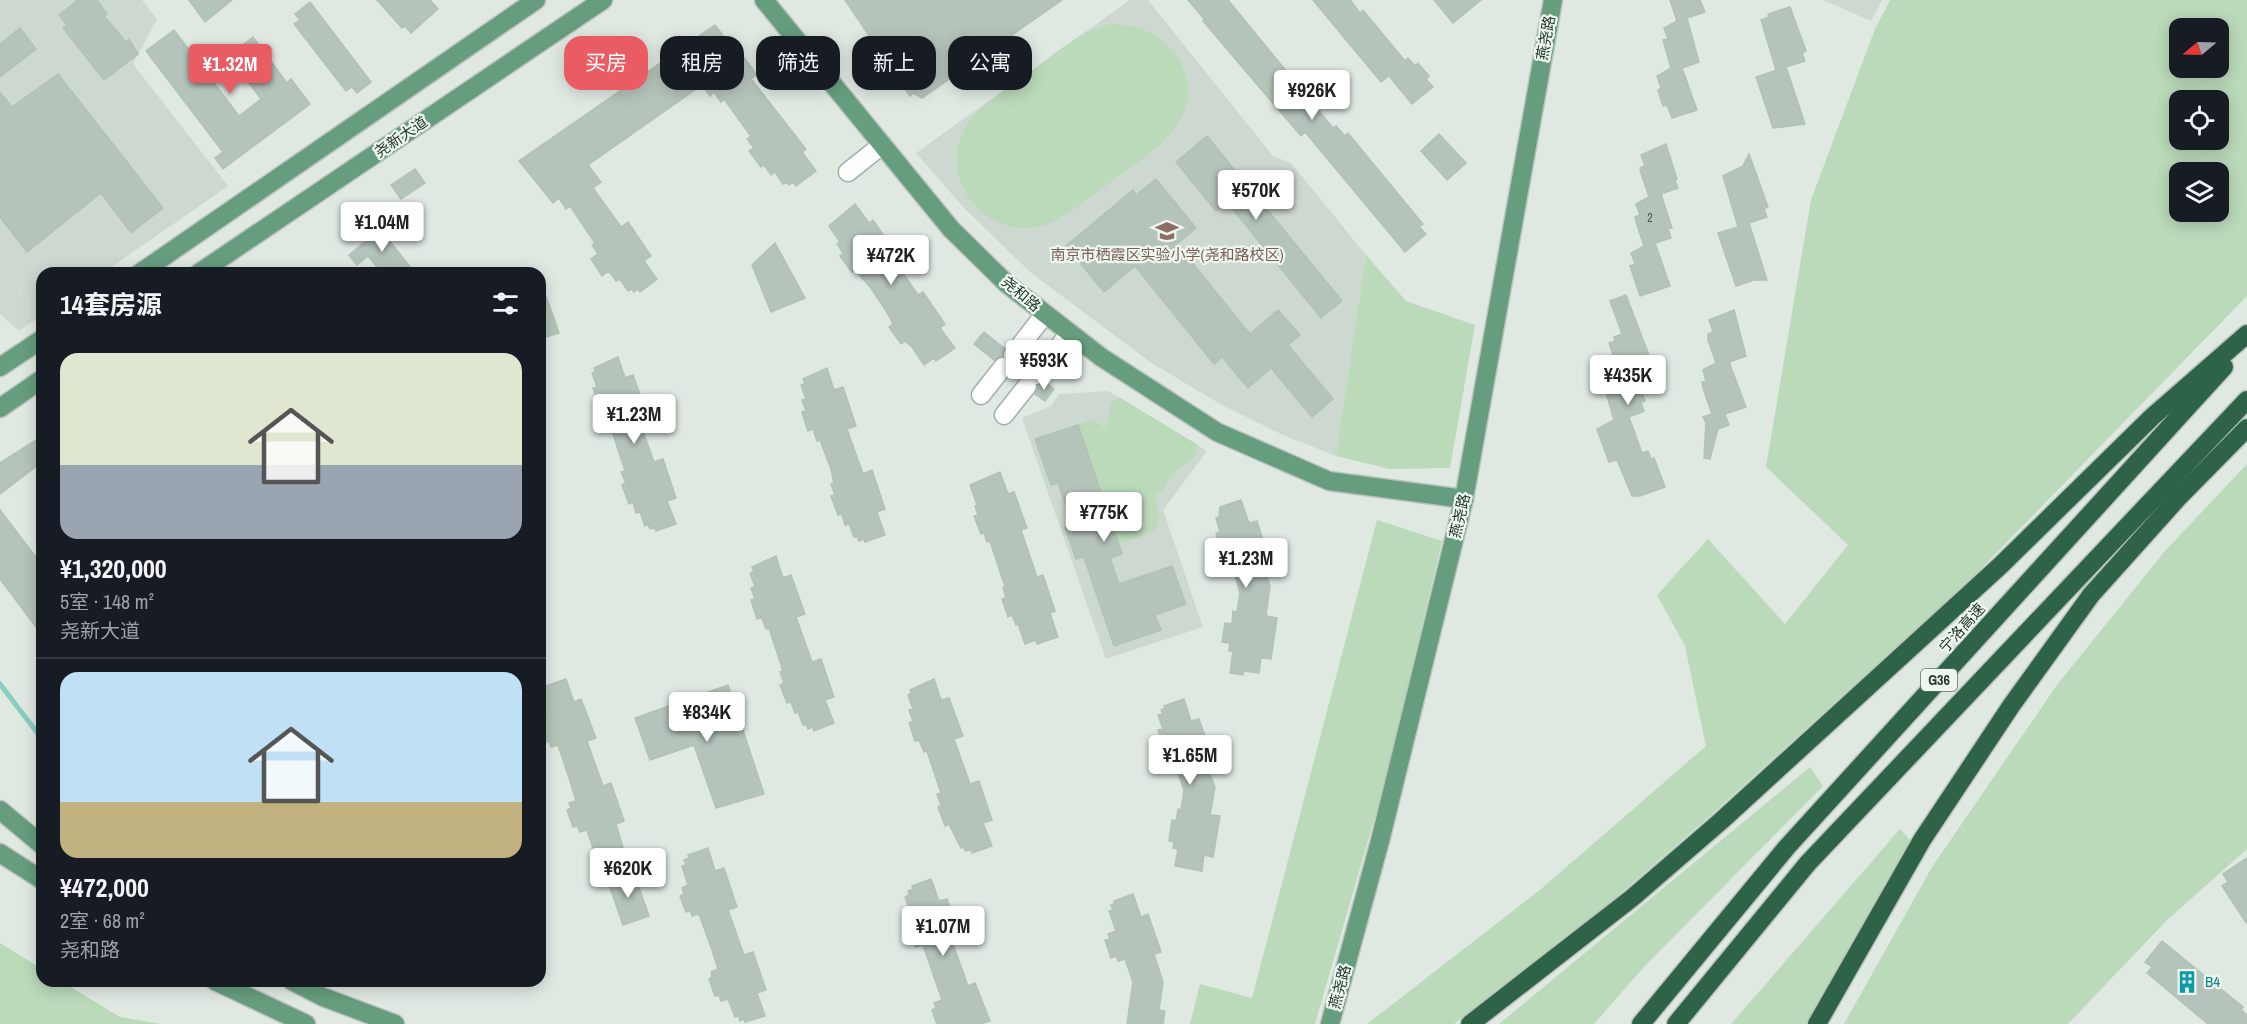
<!DOCTYPE html>
<html lang="zh">
<head>
<meta charset="utf-8">
<style>
  :root { --surface:#171b24; --page:#20242c; --text:#f1f3f6; --muted:#9ea1a6; --line:#363941; --accent:#ea5c64 }
  body { margin:0; font-family:"Archivo Narrow","Noto Sans SC",sans-serif; background:var(--page); color:var(--text); height:100vh; display:flex; flex-direction:column; font-size:22px; white-space:nowrap }
  * { box-sizing:border-box; margin:0 }
  p { font-size:20px; color:var(--muted) }
  .icon { flex:none; width:33px; height:33px; fill:none; stroke:currentColor; stroke-width:2; stroke-linecap:round; stroke-linejoin:round }
  .map { position:relative; flex:1; overflow:hidden }
  .panel { position:absolute; left:36px; top:267px; width:510px; height:720px; display:flex; flex-direction:column; background:var(--surface); border-radius:18px; box-shadow:0 3px 15px #0003 }
  .panel>* { flex:none }
  .guide { position:absolute; left:564px; top:36px; width:570px; height:54px; display:flex; gap:12px }
  .needle { width:39px; rotate:251deg }
  .fabs { position:absolute; left:2169px; top:18px; display:grid; gap:12px }
  .fabs a { display:grid; place-items:center; width:60px; height:60px; border-radius:12px; background:var(--surface); box-shadow:0 3px 15px #0003; font-size:30px }
  .price { position:absolute; translate:-50% -51px; padding:0 14px; border-radius:6px; background:#fff; color:#222; font-size:20px; line-height:39px; filter:drop-shadow(0 2px 3px #0008) }
  .price::after { content:''; position:absolute; left:50%; top:36px; width:18px; height:14px; margin-left:-9px; background:inherit; clip-path:polygon(0 0,100% 0,50% 100%) }
  .price.on { background:var(--accent); color:#fff }
  ul { padding:0; list-style:none }
  li { display:grid; align-content:center; gap:12px; height:318px; padding:0 24px }
  li+li { border-top:2px solid var(--line) }
  li span { display:grid; place-items:center; height:186px; border-radius:18px; color:#555 }
  li>.icon { margin-inline-start:auto }
  span .icon { width:108px; height:108px; fill:#fffc; stroke-width:1 }
  li b { font-size:26px }
  h2 { display:flex; justify-content:space-between; align-items:center; height:72px; padding:0 24px; font-size:26px }
  .chip { padding:0 21px; border-radius:18px; background:var(--surface); box-shadow:0 3px 15px #0003; font-size:21px; line-height:54px }
  .chip.on { background:var(--accent); color:#fff }
  .map>svg:first-child { display:block }
  .built { fill:#cdd9d0 }
  .green { fill:#badab9; fill-rule:evenodd }
  .lines { fill:none; stroke-linecap:round; stroke-linejoin:round }
  .stream { stroke:#89ccc2; stroke-width:5 }
  .building { fill:#b5c4ba; stroke:#b2c2b7; stroke-width:1.5 }
  .minor-casing { stroke:#a2b0a7; stroke-width:21 }
  .major-casing { stroke:#bcc3bf; stroke-width:21 }
  .highway-casing { stroke:#bcc3bf; stroke-width:21 }
  .minor { stroke:#fff; stroke-width:18 }
  .major { stroke:#669d7e; stroke-width:18 }
  .highway { stroke:#2f6348; stroke-width:18 }
  .labels { text-anchor:middle; stroke-width:4.5; stroke-linejoin:round; paint-order:stroke }
  .number-label { font-size:12px; fill:#465b4f }
  .shield { fill:#eff6f0; stroke:#5f7166; stroke-width:1.5 }
  .shield-label { font-size:14px; font-weight:bold; fill:#21382b }
  .street-label { font-size:15px; fill:#21382b; stroke:#eff6f0 }
  .education-label { font-size:15px; fill:#785e54; stroke:#eff6f0 }
  .culture-label { font-size:15px; fill:#0d838f; stroke:#eff6f0; text-anchor:start }
</style>
</head>
<body>
<div class="map">
<svg width="2247" height="1024" viewBox="0 0 2247 1024">
  <rect width="100%" height="100%" fill="#dfe9e2"/>
  <g class="built">
    <polygon points="0,0 142,0 157,19 133,64 228,186 103,273 42,273 42,315 19,331 0,314"/>
    <polygon points="1130,0 1148,0 1273,156 1291,163 1366,255 1336,456 1283,435 1220,404 1150,362 1031,273 963,207 916,153"/>
    <polygon points="1823,0 1882,0 1871,21"/>
    <polygon points="1108,391 1207,451 1163,510 1203,627 1106,659 1022,418 1051,406 1059,394"/>
  </g>
  <g class="green">
    <path d="M1890,0H2247V296L1967,583L1713,813L1583,926L1454,1024H1367L1541,889L1706,746L1685,646L1657,595L1708,539L1785,624L1848,545L1766,467L1811,200L1875,29ZM2180,28H2218V68H2180ZM2180,100H2218V140H2180ZM2180,172H2218V212H2180Z"/>
    <path d="M1111,24C1136,24 1159,32 1174,53C1218,113 1150,154 1108,184C1090,197 1072,213 1052,222C999,247 941,192 961,137C964,129 969,120 975,114C988,101 1004,91 1019,81C1047,60 1076,32 1111,24Z"/>
    <polygon points="1366,255 1406,301 1475,325 1450,468 1390,469 1336,456"/>
    <polygon points="1119,397 1198,445 1193,459 1170,476 1165,487 1155,496 1159,519 1154,531 1119,544 1078,425 1093,419 1105,428 1110,414 1109,404"/>
    <polygon points="2247,464 2247,849 2167,920 2068,1024 1844,1024 1932,867 2057,685 2165,551"/>
    <polygon points="1377,520 1442,541 1384,785 1315,1024 1190,1024 1200,984 1252,998"/>
    <polygon points="1810,767 1823,786 1642,969 1594,1024 1499,1024"/>
    <polygon points="1900,829 1915,845 1811,1024 1731,1024"/>
    <polygon points="0,943 42,969 42,981 61,981 120,1017 161,1024 0,1024"/>
  </g>
  <g class="lines">
    <polyline class="stream" points="0,684 42,739"/>
  </g>
  <g class="building">
    <polygon points="78,0 97,0 107,14 104,16 126,42 129,39 138,54 104,80 63,28 67,25 59,15"/>
    <polygon points="189,0 232,0 205,22"/>
    <polygon points="377,0 430,0 438,9 411,33 405,26 402,28"/>
    <polygon points="845,0 1062,0 922,98 913,93 910,96"/>
    <polygon points="1188,0 1228,0 1333,128 1336,126 1345,136 1348,133 1423,224 1419,227 1426,234 1405,252 1305,132 1301,136 1203,21 1205,20"/>
    <polygon points="1313,0 1350,0 1360,13 1363,10 1405,61 1408,58 1415,66 1418,63 1429,76 1426,79 1433,87 1412,104 1389,76 1381,82"/>
    <polygon points="1434,0 1481,0 1453,23"/>
    <polygon points="1670,0 1700,0 1705,12 1687,18 1699,62 1682,68 1697,110 1672,118 1667,105 1663,106 1658,90 1661,88 1657,76 1671,68 1663,40 1668,39 1664,28 1677,21"/>
    <polygon points="310,2 371,82 357,93 352,87 346,91 294,24 300,20 295,14"/>
    <polygon points="1790,7 1806,51 1802,53 1805,61 1776,70 1761,20 1769,17 1768,14"/>
    <polygon points="715,25 729,44 732,42 752,68 756,75 751,79 806,149 802,152 816,171 796,186 793,182 789,185 787,182 783,184 775,172 771,175 764,165 761,167 749,151 754,148 747,139 751,136 742,124 724,99 721,102 714,92 710,96 702,85 588,165 601,182 593,188 621,227 628,222 651,256 644,261 657,279 640,292 638,289 634,292 632,289 628,291 620,279 616,281 609,271 602,276 591,259 598,254 592,245 595,243 570,206 566,209 559,198 553,203 519,161"/>
    <polygon points="20,28 36,49 0,77 0,44"/>
    <polygon points="174,30 239,116 261,99 234,63 237,61 231,54 253,37 287,83 291,79 310,104 223,169 215,158 223,152 146,51"/>
    <polygon points="1786,67 1805,124 1773,128 1756,77"/>
    <polygon points="58,74 163,208 131,233 101,193 27,252 0,217 0,92 12,107"/>
    <polygon points="1439,134 1466,163 1447,180 1421,151"/>
    <polygon points="1207,136 1342,301 1321,318 1227,202 1216,211 1176,162"/>
    <polygon points="1666,144 1677,179 1675,180 1678,188 1661,194 1672,228 1668,229 1671,238 1655,243 1670,286 1640,296 1630,266 1635,264 1631,253 1644,246 1636,222 1635,217 1640,215 1636,204 1649,197 1641,173 1640,168 1645,166 1641,155"/>
    <polygon points="1749,154 1768,207 1764,209 1767,217 1749,223 1767,280 1754,280 1736,286 1718,233 1738,227 1723,176 1743,166"/>
    <polygon points="415,169 425,183 401,199 391,185"/>
    <polygon points="1156,179 1196,228 1177,244 1250,334 1278,310 1300,335 1288,345 1333,399 1312,417 1271,368 1248,388 1222,357 1214,364 1135,266 1104,292 1066,246 1133,190 1136,195"/>
    <polygon points="855,204 869,223 873,220 896,253 891,256 918,295 923,292 945,324 940,328 955,348 936,361 934,358 924,365 912,347 905,341 901,344 889,327 893,324 888,314 871,288 855,270 852,272 840,256 843,253 837,244 840,242 829,226"/>
    <polygon points="387,223 396,233 388,239 415,273 382,273 368,256 357,265 349,255"/>
    <polygon points="775,243 805,298 771,312 752,265"/>
    <polygon points="542,285 559,333 540,339 540,286"/>
    <polygon points="1626,295 1650,358 1646,359 1649,368 1635,373 1645,401 1641,403 1644,411 1629,417 1642,453 1648,451 1651,459 1654,458 1665,487 1640,496 1632,496 1618,462 1616,460 1609,462 1597,429 1614,420 1604,386 1610,384 1610,380 1620,377 1609,343 1615,341 1614,337 1622,334 1610,301"/>
    <polygon points="1734,310 1746,356 1729,362 1746,407 1725,414 1729,425 1718,429 1710,459 1704,458 1706,423 1703,417 1712,414 1703,388 1702,382 1706,381 1703,370 1716,363 1708,340 1708,334 1713,332 1709,320"/>
    <polygon points="984,332 1004,348 1002,356 994,360 974,344"/>
    <polygon points="618,357 625,378 633,375 647,414 638,417 654,462 663,459 676,498 667,501 676,524 656,531 655,528 650,529 648,524 645,526 640,512 636,513 633,502 629,504 622,485 626,483 621,472 625,471 611,428 608,430 604,418 599,419 593,401 597,399 593,388 597,387 592,373 595,372 594,368"/>
    <circle cx="1020" cy="371" r="7"/>
    <polygon points="827,368 834,390 843,387 856,426 847,429 863,474 872,470 885,509 877,512 885,535 865,542 864,539 859,541 857,536 854,537 849,524 845,525 842,514 838,515 831,496 835,495 831,484 834,483 831,469 820,440 817,441 813,429 808,431 802,412 806,411 802,400 806,399 801,385 805,384 803,379"/>
    <polygon points="1045,382 1054,389 1045,401 1035,394 1038,386"/>
    <polygon points="1078,425 1122,554 1110,558 1119,584 1172,566 1186,604 1155,615 1161,630 1114,646 1084,557 1076,559 1065,528 1073,525 1058,483 1051,485 1035,439"/>
    <polygon points="42,436 42,462 0,494 0,463"/>
    <polygon points="1000,472 1008,494 1014,492 1027,528 1021,530 1037,577 1043,575 1055,611 1050,613 1058,637 1037,644 1036,640 1025,644 1018,624 1016,625 1012,615 1008,617 1002,599 1006,598 1003,588 1005,587 990,541 987,542 984,533 981,534 974,516 978,515 975,506 977,505 970,485"/>
    <polygon points="1241,500 1249,523 1257,521 1269,560 1262,562 1270,586 1266,616 1277,618 1271,659 1261,658 1259,673 1244,671 1243,675 1230,673 1233,651 1229,651 1230,643 1222,642 1225,623 1232,624 1233,611 1237,612 1240,593 1234,572 1229,574 1225,563 1221,564 1215,546 1220,545 1216,533 1220,532 1216,518 1219,517 1220,507"/>
    <polygon points="0,510 42,565 42,635 0,579"/>
    <polygon points="776,556 783,578 791,575 805,614 796,617 812,662 821,659 834,697 825,700 834,723 814,731 813,727 808,729 806,724 803,725 798,712 795,713 791,702 787,703 780,685 784,683 780,672 783,671 769,628 766,629 762,618 757,619 751,600 755,599 751,588 755,587 750,573 754,572 752,567"/>
    <polygon points="566,679 574,702 581,699 596,738 587,741 603,786 611,783 624,821 616,824 623,847 604,854 603,850 599,852 597,847 593,848 587,830 580,832 577,826 573,827 567,810 571,808 569,803 576,801 570,781 558,745 551,747 549,741 544,743 540,731 540,719 547,716 540,697 544,696 543,691 548,689 546,686"/>
    <polygon points="934,679 941,700 949,698 963,736 954,739 970,784 979,781 992,820 983,823 992,846 972,853 971,850 965,851 964,847 961,848 949,824 945,826 938,807 941,805 937,794 941,793 927,751 924,752 919,740 915,741 909,723 913,721 909,710 913,709 908,695 911,694 910,690"/>
    <polygon points="728,685 764,794 716,808 694,745 650,760 635,718"/>
    <polygon points="1184,699 1191,721 1199,719 1212,756 1204,759 1215,787 1210,815 1220,816 1213,857 1204,855 1202,871 1175,866 1178,849 1173,848 1174,842 1169,841 1172,820 1176,821 1178,809 1181,810 1184,790 1177,771 1172,772 1168,761 1165,762 1158,743 1162,741 1158,730 1163,729 1158,715 1163,714 1161,710 1165,708 1164,706"/>
    <polygon points="708,848 715,871 724,868 737,907 728,910 744,955 753,952 766,990 757,993 765,1016 745,1022 744,1019 740,1021 739,1016 735,1017 728,999 721,1001 719,995 715,996 709,979 712,977 711,972 718,969 712,950 699,914 692,916 690,910 686,912 680,896 684,894 682,888 688,885 682,866 686,865 684,860 689,858 688,855"/>
    <polygon points="2247,858 2247,924 2222,886 2228,882 2223,874"/>
    <polygon points="634,873 649,916 623,925 608,882"/>
    <polygon points="931,879 939,901 947,899 961,938 952,941 968,986 975,983 990,1021 980,1024 937,1024 932,1010 936,1008 934,1003 942,1000 923,945 916,947 914,941 909,942 903,926 908,925 906,918 912,916 905,897 909,895 908,891 913,889 912,886"/>
    <polygon points="1133,894 1141,917 1148,914 1161,952 1154,954 1163,982 1159,1010 1165,1011 1163,1024 1127,1024 1133,982 1125,959 1118,961 1116,956 1111,958 1105,940 1110,939 1108,934 1116,931 1109,911 1113,910 1111,905 1114,904 1114,901"/>
    <polygon points="2162,941 2243,1007 2241,1010 2247,1015 2247,1024 2208,1024 2147,973 2152,967 2145,962"/>
  </g>
  <g class="lines">
    <g class="minor-casing">
      <g id="minor">
        <polyline points="848,172 882,145"/>
        <polyline points="1013,355 1045,314"/>
        <polyline points="1036,375 1070,333"/>
        <polyline points="981,395 1003,367"/>
        <polyline points="1004,415 1027,386"/>
      </g>
    </g>
    <g class="major-casing">
      <g id="major">
        <polyline points="764,0 951,229 1007,284 1101,357 1217,432 1329,481 1464,499"/>
        <polyline points="140,273 536,0"/>
        <polyline points="199,273 603,0"/>
        <polyline points="0,367 42,339"/>
        <polyline points="0,408 42,379"/>
        <polyline points="0,810 42,845"/>
        <polyline points="0,853 42,880"/>
        <polyline points="215,981 306,1024"/>
        <polyline points="292,981 323,997 395,1024"/>
        <polyline points="1330,1024 1380,841 1464,499 1553,0"/>
      </g>
    </g>
    <g class="highway-casing">
      <g id="highway">
        <polyline points="1470,1024 1632,898 1721,821 2001,565 2152,417 2247,334"/>
        <polyline points="1641,1024 1787,847 2224,367"/>
        <polyline points="1676,1024 1808,863 2247,400"/>
        <polyline points="1817,1024 1922,840 2011,706 2091,595 2178,498 2247,428"/>
      </g>
    </g>
    <use href="#minor" class="minor"/>
    <use href="#major" class="major"/>
    <use href="#highway" class="highway"/>
  </g>
  <defs>
    <g id="school-bare" transform="scale(1.8)"><path d="M0-5L7-2L0 1L-7-2ZM-4 1L0 2.5L4 1V4Q0 6-4 4Z" fill="#8d6e63" stroke="#eff6f0" stroke-width="2.5" paint-order="stroke"/></g>
    <g id="building-bare" transform="scale(1.8)"><path d="M-4-6H4V6H1V3H-1V6H-4ZM-2.5-4.3h1.7v1.8h-1.7ZM.8-4.3h1.7v1.8H.8ZM-2.5-1h1.7V.8h-1.7ZM.8-1h1.7V.8H.8Z" fill="#0f9aa8" stroke="#eff6f0" stroke-width="2.5" paint-order="stroke"/></g>
  </defs>
  <g fill-rule="evenodd">
    <use href="#school-bare" x="1167" y="231"/>
    <use href="#building-bare" x="2187" y="982"/>
  </g>
  <g class="labels">
    <g class="number-label">
      <text x="1650" y="222">2</text>
    </g>
    <rect class="shield" x="1921" y="669" width="36" height="22" rx="4.5"/>
    <g class="shield-label">
      <text x="1939" y="685">G36</text>
    </g>
    <g class="street-label">
      <text transform="translate(1546 38) rotate(-80)" y="5">燕尧路</text>
      <text transform="translate(401 137) rotate(-34)" y="5">尧新大道</text>
      <text transform="translate(1021 294) rotate(40)" y="5">尧和路</text>
      <text transform="translate(1460 516) rotate(-77)" y="5">燕尧路</text>
      <text transform="translate(1962 628) rotate(-48)" y="5">宁洛高速</text>
      <text transform="translate(1340 987) rotate(-75)" y="5">燕尧路</text>
    </g>
    <g class="education-label">
      <text x="1167" y="260">南京市栖霞区实验小学(尧和路校区)</text>
    </g>
    <g class="culture-label">
      <text x="2205" y="987">B4</text>
    </g>
  </g>
</svg>
<div class="fabs">
<a><svg class="needle" viewBox="-14 -14 28 28"><path d="M0-13l5 13h-10z" fill="#e53935"/><path d="M0 13l5-13h-10z" fill="#9ea1a6"/></svg></a>
<a><svg class="icon" aria-label="locate" viewBox="0 0 24 24"><circle cx="12" cy="12" r="6"/><path d="M12 2v4M12 18v4M2 12h4M18 12h4"/></svg></a>
<a><svg class="icon" aria-label="layers" viewBox="0 0 24 24"><path d="M12 4l9 5-9 5-9-5zM3 14l9 5 9-5"/></svg></a>
</div>
<b class="price on" style="left:230px;top:95px">¥1.32M</b>
<b class="price" style="left:1312px;top:121px">¥926K</b>
<b class="price" style="left:1256px;top:221px">¥570K</b>
<b class="price" style="left:382px;top:253px">¥1.04M</b>
<b class="price" style="left:891px;top:286px">¥472K</b>
<b class="price" style="left:1044px;top:391px">¥593K</b>
<b class="price" style="left:1628px;top:406px">¥435K</b>
<b class="price" style="left:634px;top:445px">¥1.23M</b>
<b class="price" style="left:1104px;top:543px">¥775K</b>
<b class="price" style="left:1246px;top:589px">¥1.23M</b>
<b class="price" style="left:707px;top:743px">¥834K</b>
<b class="price" style="left:1190px;top:786px">¥1.65M</b>
<b class="price" style="left:628px;top:899px">¥620K</b>
<b class="price" style="left:943px;top:957px">¥1.07M</b>
<div class="guide">
<a class="chip on">买房</a>
<a class="chip">租房</a>
<a class="chip">筛选</a>
<a class="chip">新上</a>
<a class="chip">公寓</a>
</div>
<section class="panel">
<h2>14套房源<svg class="icon" aria-label="filters" viewBox="0 0 24 24"><path d="M4 7h16M4 17h16"/><circle cx="9" cy="7" r="2"/><circle cx="15" cy="17" r="2"/></svg></h2>
<ul>
<li><span style="background:linear-gradient(#dfe7d0 60%,#9aa5b1 0)"><svg class="icon" aria-label="home" viewBox="0 0 24 24"><path d="M3 11l9-7 9 7M6 9v11h12V9"/></svg></span><div><b>¥1,320,000</b><p>5室 · 148 m²</p><p>尧新大道</p></div></li>
<li><span style="background:linear-gradient(#bfe0f5 70%,#c2b280 0)"><svg class="icon" aria-label="home" viewBox="0 0 24 24"><path d="M3 11l9-7 9 7M6 9v11h12V9"/></svg></span><div><b>¥472,000</b><p>2室 · 68 m²</p><p>尧和路</p></div></li>
</ul>
</section>
</div>
</body>
</html>
